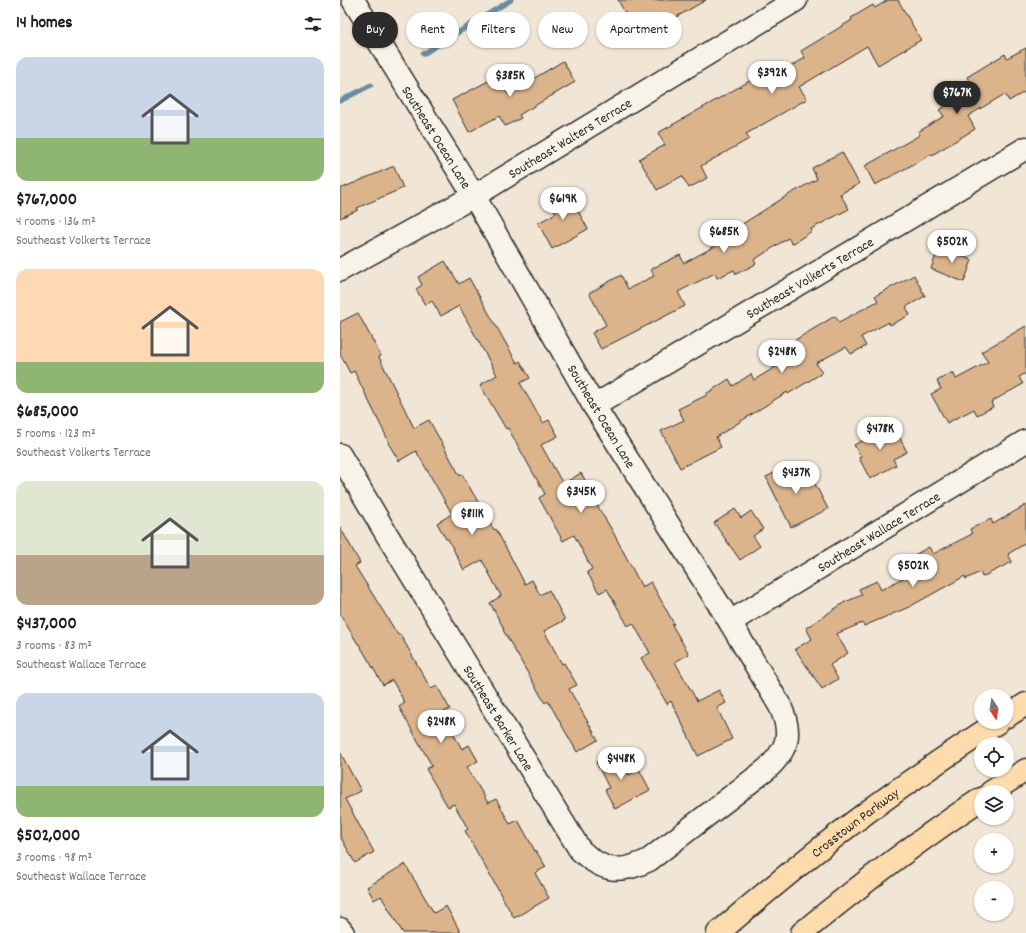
<!DOCTYPE html>
<html lang="en">
<head>
<meta charset="utf-8">
<style>
  :root { --surface:#fff; --page:#f6f6f6; --text:#202124; --muted:#757577; --accent:#2b2b2b }
  body { margin:0; font-family:Dekko,sans-serif; background:var(--page); color:var(--text); height:100vh; display:flex; flex-direction:column; font-size:15px; white-space:nowrap }
  * { box-sizing:border-box; margin:0 }
  p { font-size:13px; color:var(--muted) }
  .icon { flex:none; width:22px; height:22px; fill:none; stroke:currentColor; stroke-width:2; stroke-linecap:round; stroke-linejoin:round }
  .map { position:relative; flex:1; overflow:hidden }
  .sheet { display:flex; flex-direction:column; background:var(--surface); width:340px }
  .sheet>* { flex:none }
  .guide { position:absolute; left:12px; top:12px; width:380px; height:36px; display:flex; gap:8px }
  .needle { width:26px; rotate:168deg }
  .controls { position:absolute; left:634px; top:689px; display:grid; gap:8px }
  .controls a { display:grid; place-items:center; width:40px; height:40px; border-radius:50%; background:var(--surface); box-shadow:0 1px 3px #0004; font-size:20px }
  .price { position:absolute; translate:-50% -34px; padding:0 9px; border-radius:14px; background:#fff; color:#222; font-size:13px; line-height:26px; filter:drop-shadow(0 1px 2px #0008) }
  .price::after { content:''; position:absolute; left:50%; top:24px; width:12px; height:9px; margin-left:-6px; background:inherit; clip-path:polygon(0 0,100% 0,50% 100%) }
  .price.on { background:var(--accent); color:#fff }
  ul { padding:0; list-style:none }
  li { display:grid; align-content:center; gap:8px; height:212px; padding:0 16px }
  li span { display:grid; place-items:center; height:124px; border-radius:12px; color:#555 }
  li>.icon { margin-inline-start:auto }
  span .icon { width:72px; height:72px; fill:#fffc; stroke-width:1 }
  li b { font-size:17px }
  h2 { display:flex; justify-content:space-between; align-items:center; height:48px; padding:0 16px; font-size:17px }
  .chip { padding:0 14px; border-radius:18px; background:var(--surface); box-shadow:0 1px 3px #0004; font-size:14px; line-height:36px }
  .chip.on { background:var(--accent); color:#fff }
  main { display:flex; flex:1; min-height:0 }
  .map>svg:first-child { display:block }
  .lines { fill:none; stroke-linecap:round; stroke-linejoin:round }
  .stream { stroke:#688da2; stroke-width:5 }
  .building { fill:#dbb48c; stroke:#2b2b2b }
  .minor-casing { stroke:#2b2b2b; stroke-width:25 }
  .major-casing { stroke:#2b2b2b; stroke-width:25 }
  .minor { stroke:#f7f3e8; stroke-width:22 }
  .major { stroke:#fcdcac; stroke-width:22 }
  .labels { text-anchor:middle; stroke-width:3; stroke-linejoin:round; paint-order:stroke }
  .street-label { font-size:14px; fill:#2b2b2b; stroke:#f7f3e8 }
</style>
</head>
<body>
<main>
<section class="sheet">
<h2>14 homes<svg class="icon" aria-label="filters" viewBox="0 0 24 24"><path d="M4 7h16M4 17h16"/><circle cx="9" cy="7" r="2"/><circle cx="15" cy="17" r="2"/></svg></h2>
<ul>
<li><span style="background:linear-gradient(#c9d6e8 65%,#8fb573 0)"><svg class="icon" aria-label="home" viewBox="0 0 24 24"><path d="M3 11l9-7 9 7M6 9v11h12V9"/></svg></span><div><b>$767,000</b><p>4 rooms · 136 m²</p><p>Southeast Volkerts Terrace</p></div></li>
<li><span style="background:linear-gradient(#ffd9b3 75%,#8fb573 0)"><svg class="icon" aria-label="home" viewBox="0 0 24 24"><path d="M3 11l9-7 9 7M6 9v11h12V9"/></svg></span><div><b>$685,000</b><p>5 rooms · 123 m²</p><p>Southeast Volkerts Terrace</p></div></li>
<li><span style="background:linear-gradient(#dfe7d0 60%,#b9a48a 0)"><svg class="icon" aria-label="home" viewBox="0 0 24 24"><path d="M3 11l9-7 9 7M6 9v11h12V9"/></svg></span><div><b>$437,000</b><p>3 rooms · 83 m²</p><p>Southeast Wallace Terrace</p></div></li>
<li><span style="background:linear-gradient(#c9d6e8 75%,#8fb573 0)"><svg class="icon" aria-label="home" viewBox="0 0 24 24"><path d="M3 11l9-7 9 7M6 9v11h12V9"/></svg></span><div><b>$502,000</b><p>3 rooms · 98 m²</p><p>Southeast Wallace Terrace</p></div></li>
</ul>
</section>
<div class="map">
<svg width="686" height="933" viewBox="0 0 686 933">
  <rect width="100%" height="100%" fill="#f1e6d6"/>
  <filter id="ink" filterUnits="userSpaceOnUse"><feTurbulence type="fractalNoise" baseFrequency=".025" numOctaves="2"/><feDisplacementMap in="SourceGraphic" scale="8" xChannelSelector="R" yChannelSelector="G"/><feConvolveMatrix kernelMatrix="1 2 1 2 8 2 1 2 1" color-interpolation-filters="sRGB"/></filter>
  <g filter="url(#ink)">
    <g class="lines">
      <g class="stream">
        <polyline points="83,54 171,0"/>
        <polyline points="0,101 31,85"/>
      </g>
    </g>
    <g class="building">
      <polygon points="278,0 366,0 319,27 322,32 302,43"/>
      <polygon points="548,0 558,0 581,40 538,65 527,46 459,87 467,99 406,134 409,139 361,166 367,178 349,188 342,176 317,190 299,159 325,145 318,133 429,70 433,77 465,58 461,51 512,20 511,18 533,5 535,8"/>
      <polygon points="686,48 686,91 669,101 665,94 628,116 635,129 592,155 592,154 535,185 525,166 580,135 578,132 604,116 599,110 634,89 627,77 665,54 667,58"/>
      <polygon points="223,61 235,82 179,115 181,118 165,126 159,116 129,132 112,100 158,76 168,94"/>
      <polygon points="502,152 519,184 500,194 509,209 471,229 472,231 452,244 448,238 414,260 416,264 396,274 394,270 377,278 375,273 338,292 345,306 261,349 252,333 266,325 249,293 281,275 288,289 314,276 311,269 340,255 344,263 379,244 374,235 394,224 396,228 448,195 477,179 472,168"/>
      <polygon points="54,166 63,188 17,208 18,210 0,218 0,189"/>
      <polygon points="227,191 248,229 212,249 198,223 216,213 209,200"/>
      <polygon points="599,247 632,260 624,282 591,269"/>
      <polygon points="105,261 119,284 129,278 177,363 180,361 190,378 180,383 203,423 209,420 218,436 201,445 223,484 241,473 251,491 249,492 273,532 302,587 311,582 334,624 332,625 349,654 335,662 357,701 379,690 386,703 377,708 392,739 358,756 331,701 327,704 301,658 310,653 293,623 288,626 267,589 259,593 247,572 252,569 234,535 223,541 199,498 205,494 168,428 166,429 140,385 157,375 119,306 101,316 92,301 85,305 76,289 82,285 78,277"/>
      <polygon points="574,275 585,296 566,307 570,315 550,325 549,322 521,337 526,346 511,354 506,347 476,363 482,373 448,394 447,392 376,437 381,447 340,468 321,431 344,420 338,409 367,395 366,394 389,379 393,386 411,374 414,380 452,357 445,346 495,316 499,322 538,301 535,296"/>
      <polygon points="18,313 41,356 39,357 74,428 89,420 120,476 122,474 154,530 156,529 185,584 192,580 200,595 209,590 225,620 204,631 222,664 224,663 237,685 229,689 258,740 237,752 208,701 205,703 163,630 164,629 150,603 161,596 142,560 124,570 108,539 106,539 97,523 112,514 90,475 76,451 59,461 48,443 49,442 14,371 10,373 0,354 0,322"/>
      <polygon points="686,326 686,373 679,377 683,384 651,402 653,407 637,415 634,409 607,423 591,394 601,389 597,381 613,372 616,379 648,362 641,352"/>
      <polygon points="553,425 567,452 553,459 556,465 530,479 519,458 521,457 514,445"/>
      <polygon points="455,463 465,484 473,480 488,509 451,527 426,477"/>
      <polygon points="686,505 686,543 668,554 672,562 642,577 640,572 626,579 625,576 569,607 524,626 522,623 496,634 508,653 490,665 498,679 482,689 455,649 472,639 466,628 505,602 522,595 519,589 537,581 541,590 580,568 573,556 589,547 593,554 632,534 630,529 651,519 653,524"/>
      <polygon points="395,509 401,518 411,511 423,529 413,536 420,546 400,560 374,523"/>
      <polygon points="0,527 20,563 15,566 58,635 60,634 91,689 97,686 110,709 102,713 122,749 129,745 138,761 127,767 148,803 156,799 170,824 178,820 195,851 196,851 206,867 195,873 209,898 174,918 125,831 128,829 114,804 108,807 86,769 92,766 59,707 65,703 52,680 43,685 19,644 18,644 0,614"/>
      <polygon points="277,751 289,775 299,769 310,790 275,809 265,790 269,788 256,762"/>
      <polygon points="0,752 21,791 5,799 34,852 15,863 0,836"/>
      <polygon points="65,864 94,913 106,906 121,933 63,933 41,896 34,900 27,887"/>
    </g>
    <g class="lines">
      <g class="minor-casing">
        <g id="minor">
          <path id="s1" d="M0,270L134,196L456,0"/>
          <path id="s2" d="M254,406L686,148"/>
          <path id="s3" d="M0,455L44,530L240,850C263,872 280,874 309,860L427,769C448,749 453,734 440,706L390,622L254,406L134,196L13,0"/>
          <path id="s4" d="M390,622L686,441"/>
          <polyline points="0,929 3,933"/>
        </g>
      </g>
      <g class="major-casing">
        <g id="major">
          <polyline points="667,716 686,704"/>
          <polyline points="651,792 686,770"/>
          <path id="s5" d="M378,933C426,892 475,851 526,813C569,781 614,751 658,722"/>
          <path d="M462,933C520,885 579,840 641,799"/>
        </g>
      </g>
      <use href="#minor" class="minor"/>
      <use href="#major" class="major"/>
    </g>
  </g>
  <g class="labels">
    <g class="street-label">
      <text transform="translate(97 137) rotate(58)" y="5">Southeast Ocean Lane</text>
      <text dy="5" stroke="none"><textPath href="#s1" startOffset="265">Southeast Walters Terrace</textPath></text>
      <text dy="5" stroke="none"><textPath href="#s2" startOffset="251">Southeast Volkerts Terrace</textPath></text>
      <text transform="translate(262 416) rotate(59)" y="5">Southeast Ocean Lane</text>
      <text dy="5" stroke="none"><textPath href="#s4" startOffset="174">Southeast Wallace Terrace</textPath></text>
      <text dy="5" stroke="none"><textPath href="#s3" startOffset="307">Southeast Barker Lane</textPath></text>
      <text dy="5" stroke="none"><textPath href="#s5" startOffset="176">Crosstown Parkway</textPath></text>
    </g>
  </g>
</svg>
<div class="controls">
<a><svg class="needle" viewBox="-14 -14 28 28"><path d="M0-13l5 13h-10z" fill="#e53935"/><path d="M0 13l5-13h-10z" fill="#757577"/></svg></a>
<a><svg class="icon" aria-label="locate" viewBox="0 0 24 24"><circle cx="12" cy="12" r="6"/><path d="M12 2v4M12 18v4M2 12h4M18 12h4"/></svg></a>
<a><svg class="icon" aria-label="layers" viewBox="0 0 24 24"><path d="M12 4l9 5-9 5-9-5zM3 14l9 5 9-5"/></svg></a>
<a>+</a>
<a>−</a>
</div>
<b class="price" style="left:432px;top:95px">$392K</b>
<b class="price" style="left:170px;top:98px">$385K</b>
<b class="price on" style="left:617px;top:115px">$767K</b>
<b class="price" style="left:223px;top:221px">$619K</b>
<b class="price" style="left:384px;top:254px">$685K</b>
<b class="price" style="left:612px;top:264px">$502K</b>
<b class="price" style="left:442px;top:374px">$248K</b>
<b class="price" style="left:540px;top:451px">$478K</b>
<b class="price" style="left:456px;top:495px">$437K</b>
<b class="price" style="left:241px;top:514px">$345K</b>
<b class="price" style="left:132px;top:536px">$811K</b>
<b class="price" style="left:573px;top:588px">$502K</b>
<b class="price" style="left:101px;top:744px">$248K</b>
<b class="price" style="left:281px;top:781px">$448K</b>
<div class="guide">
<a class="chip on">Buy</a>
<a class="chip">Rent</a>
<a class="chip">Filters</a>
<a class="chip">New</a>
<a class="chip">Apartment</a>
</div>
</div>
</main>
</body>
</html>
